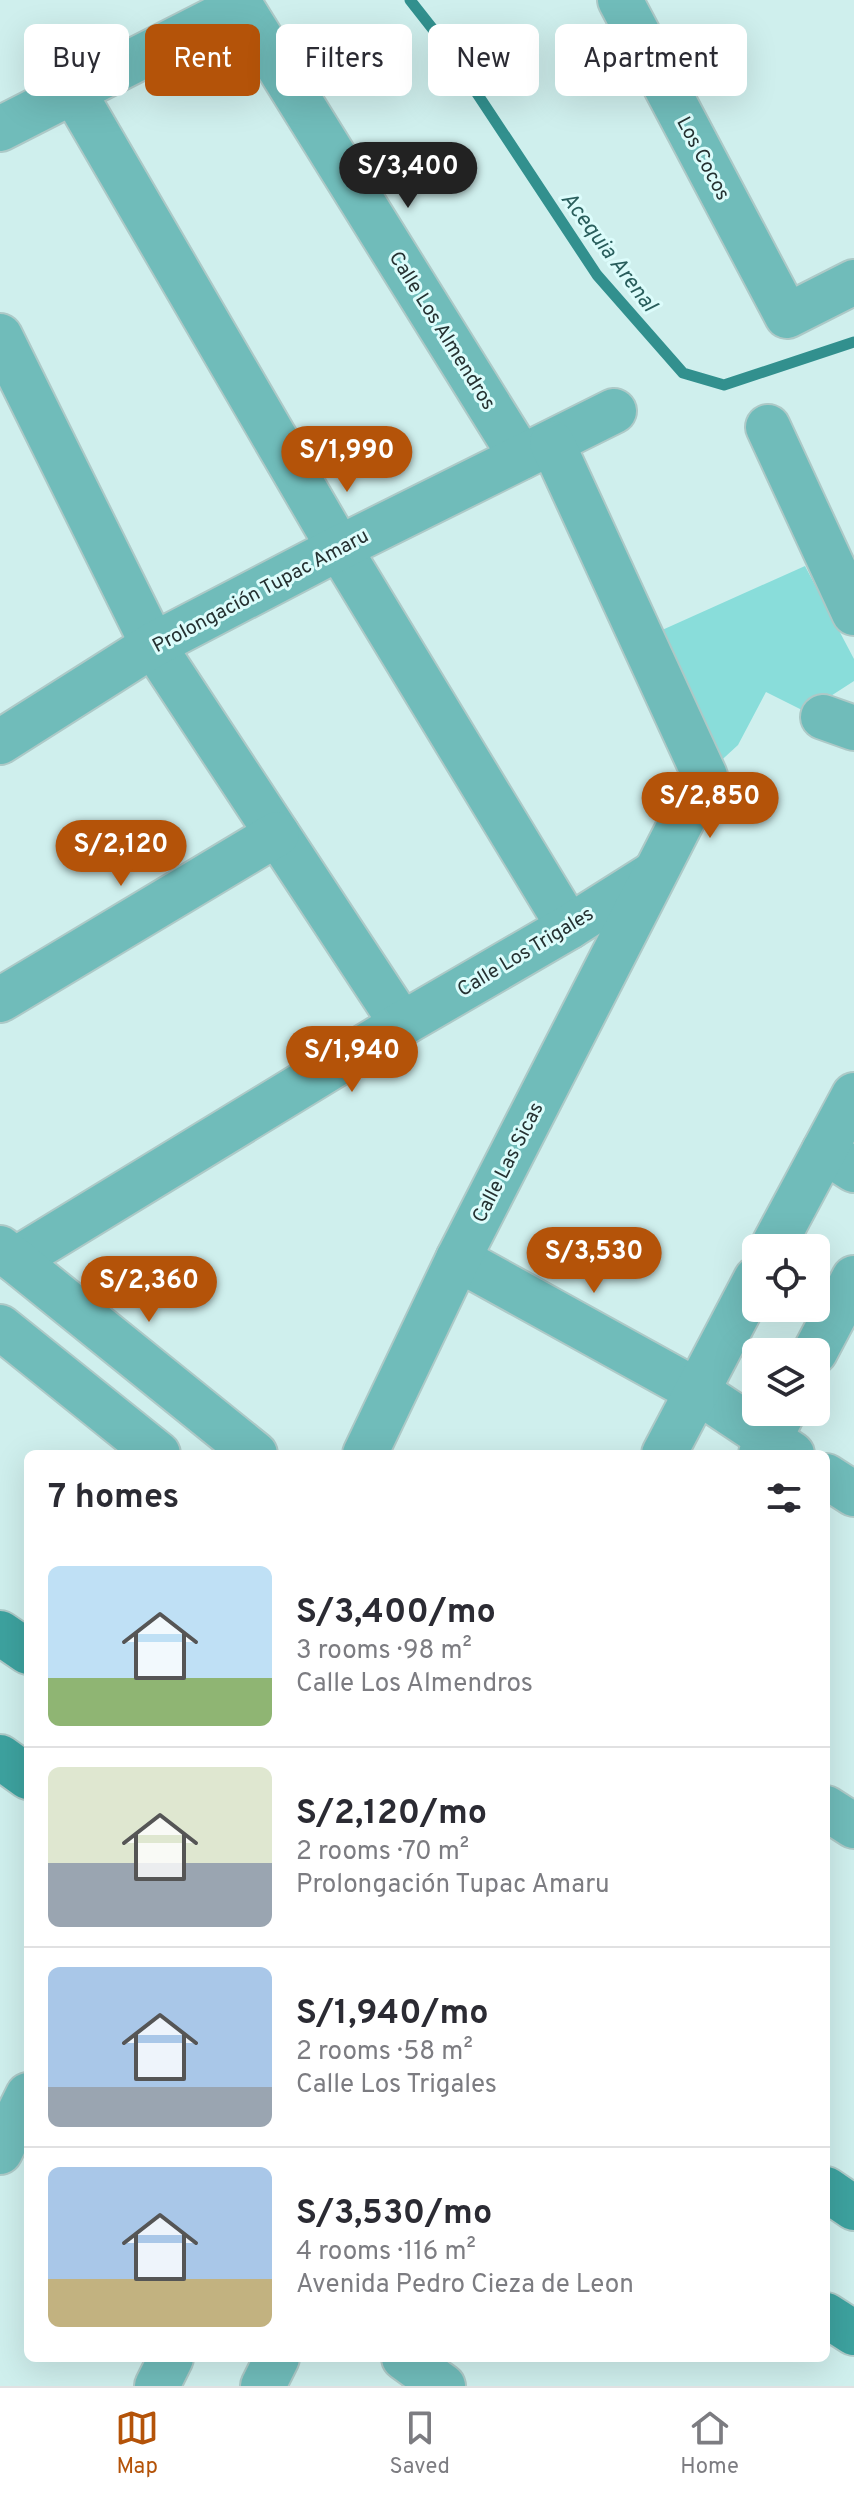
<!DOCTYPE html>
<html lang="en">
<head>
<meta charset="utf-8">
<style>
  :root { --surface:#fff; --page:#f7f7f7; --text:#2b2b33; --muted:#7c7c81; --line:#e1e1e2; --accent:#b45309 }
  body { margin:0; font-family:Overpass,sans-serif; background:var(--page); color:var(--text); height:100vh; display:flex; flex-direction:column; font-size:30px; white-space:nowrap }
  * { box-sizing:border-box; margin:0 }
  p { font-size:26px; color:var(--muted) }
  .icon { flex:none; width:44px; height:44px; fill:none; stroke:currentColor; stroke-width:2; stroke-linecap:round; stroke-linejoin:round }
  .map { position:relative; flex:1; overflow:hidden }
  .side { position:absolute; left:24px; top:1450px; width:806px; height:912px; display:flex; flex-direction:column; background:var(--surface); border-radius:12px; box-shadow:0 8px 32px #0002 }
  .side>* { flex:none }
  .top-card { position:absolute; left:24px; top:24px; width:806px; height:72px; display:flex; gap:16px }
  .tools { position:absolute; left:742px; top:1234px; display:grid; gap:16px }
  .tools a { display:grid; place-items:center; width:88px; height:88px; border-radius:12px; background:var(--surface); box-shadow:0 8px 32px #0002; font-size:40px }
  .price { position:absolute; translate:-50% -68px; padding:0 18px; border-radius:28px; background:var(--accent); color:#fff; font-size:26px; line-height:52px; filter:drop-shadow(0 2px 4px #0008) }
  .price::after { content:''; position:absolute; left:50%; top:48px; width:24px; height:18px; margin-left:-12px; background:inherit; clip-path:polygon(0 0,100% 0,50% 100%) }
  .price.selected { background:#222; color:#fff }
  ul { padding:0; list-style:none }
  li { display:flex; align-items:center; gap:24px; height:200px; padding:0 24px }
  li+li { border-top:2px solid var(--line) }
  li span { display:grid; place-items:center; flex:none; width:224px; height:160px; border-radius:12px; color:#555 }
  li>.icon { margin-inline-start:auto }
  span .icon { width:96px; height:96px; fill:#fffc; stroke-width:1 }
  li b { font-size:34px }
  h2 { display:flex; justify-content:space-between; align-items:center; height:96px; padding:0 24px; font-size:34px }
  .tag { padding:0 28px; border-radius:12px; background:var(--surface); box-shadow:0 8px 32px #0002; font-size:28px; line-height:72px }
  .tag.selected { background:var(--accent); color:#fff }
  .menu { display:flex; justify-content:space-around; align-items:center; height:112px; border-top:2px solid var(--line); background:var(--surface); font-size:22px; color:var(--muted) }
  .menu a { display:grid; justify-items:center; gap:4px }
  .menu .selected { color:var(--accent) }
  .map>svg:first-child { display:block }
  .green { fill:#89ddda }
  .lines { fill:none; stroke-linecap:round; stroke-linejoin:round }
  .stream { stroke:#32908e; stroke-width:11 }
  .minor-casing { stroke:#adc9c7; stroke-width:48 }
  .tertiary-casing { stroke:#adc9c7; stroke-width:48 }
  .secondary-casing { stroke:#adc9c7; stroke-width:48 }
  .minor { stroke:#70bcba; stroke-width:44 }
  .tertiary { stroke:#70bcba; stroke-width:44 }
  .secondary { stroke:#3da29f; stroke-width:44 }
  .labels { text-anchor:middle; stroke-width:6; stroke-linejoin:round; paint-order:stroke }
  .street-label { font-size:20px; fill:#253131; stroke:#dcfcfb }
  .water-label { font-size:22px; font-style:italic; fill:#295e5c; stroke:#dcfcfb }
</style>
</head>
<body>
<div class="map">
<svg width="854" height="2386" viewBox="0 0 854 2386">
  <rect width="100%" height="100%" fill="#cfefed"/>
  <polygon class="green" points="805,566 854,659 854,681 806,712 766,692 738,745 713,768 651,635"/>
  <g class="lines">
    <polyline class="stream" points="410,0 443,42 597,275 683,373 724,385 854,342"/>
    <g class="minor-casing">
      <g id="minor">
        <polyline points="237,0 521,457"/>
        <polyline points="620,0 787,316 854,282"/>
        <polyline points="73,91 339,548 569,927"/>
        <polyline points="0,129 241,6"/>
        <polyline points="0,336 153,645 402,1024"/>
        <polyline points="768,427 854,613"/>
        <polyline points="823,717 854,728"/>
        <polyline points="0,742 153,645 339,548 614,411"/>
        <polyline points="0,1000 277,834"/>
        <polyline points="824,1151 854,1170"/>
        <polyline points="458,1259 697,1391 792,1454"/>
        <polyline points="15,1260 402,1024 569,927 653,874"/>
        <polyline points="365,1454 458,1259 705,776 552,443"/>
        <polyline points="826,1476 854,1494"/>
        <polyline points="826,1808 854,1826"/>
        <polyline points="0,2152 28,2095"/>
        <polyline points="404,2358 443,2386"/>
      </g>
    </g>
    <g class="tertiary-casing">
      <g id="tertiary">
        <polyline points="0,1248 255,1454"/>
        <polyline points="772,1248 854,1095"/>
        <polyline points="0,1327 158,1454"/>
        <polyline points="815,1352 854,1278"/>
        <polyline points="664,1454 756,1279"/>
        <polyline points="761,1454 783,1412"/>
        <polyline points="157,2386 171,2358"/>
        <polyline points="263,2386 277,2358"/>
      </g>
    </g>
    <g class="secondary-casing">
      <g id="secondary">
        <polyline points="0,1633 28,1652"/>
        <polyline points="0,1757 28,1777"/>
        <polyline points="826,2189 854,2208"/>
        <polyline points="826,2315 854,2333"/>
      </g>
    </g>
    <use href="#minor" class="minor"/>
    <use href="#tertiary" class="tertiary"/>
    <use href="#secondary" class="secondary"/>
  </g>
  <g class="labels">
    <g class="street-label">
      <text transform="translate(704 158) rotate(62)" y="7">Los Cocos</text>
      <text transform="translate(443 330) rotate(58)" y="7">Calle Los Almendros</text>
      <text transform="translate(260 590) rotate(-28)" y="7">Prolongación Tupac Amaru</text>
      <text transform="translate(525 951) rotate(-31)" y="7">Calle Los Trigales</text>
      <text transform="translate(507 1162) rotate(-63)" y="7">Calle Las Sicas</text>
    </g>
    <g class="water-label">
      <text transform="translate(610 251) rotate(53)" y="8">Acequia Arenal</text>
    </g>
  </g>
</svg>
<div class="tools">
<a><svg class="icon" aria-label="locate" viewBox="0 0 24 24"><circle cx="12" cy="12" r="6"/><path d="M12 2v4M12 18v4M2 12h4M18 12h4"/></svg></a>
<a><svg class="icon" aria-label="layers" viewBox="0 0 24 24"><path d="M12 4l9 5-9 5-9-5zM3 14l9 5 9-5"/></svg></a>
</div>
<b class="price selected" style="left:408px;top:210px">S/3,400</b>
<b class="price" style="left:347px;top:494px">S/1,990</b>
<b class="price" style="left:710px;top:840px">S/2,850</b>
<b class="price" style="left:121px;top:888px">S/2,120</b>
<b class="price" style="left:352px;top:1094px">S/1,940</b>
<b class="price" style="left:594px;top:1295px">S/3,530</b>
<b class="price" style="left:149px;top:1324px">S/2,360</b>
<div class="top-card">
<a class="tag">Buy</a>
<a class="tag selected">Rent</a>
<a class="tag">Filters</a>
<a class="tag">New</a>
<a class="tag">Apartment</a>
</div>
<section class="side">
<h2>7 homes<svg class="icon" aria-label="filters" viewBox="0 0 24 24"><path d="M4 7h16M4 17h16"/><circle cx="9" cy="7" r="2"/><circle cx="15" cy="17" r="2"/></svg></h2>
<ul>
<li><span style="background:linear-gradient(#bfe0f5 70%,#8fb573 0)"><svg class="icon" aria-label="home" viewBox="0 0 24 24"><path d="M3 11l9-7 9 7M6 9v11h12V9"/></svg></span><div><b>S/3,400/mo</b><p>3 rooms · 98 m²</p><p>Calle Los Almendros</p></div></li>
<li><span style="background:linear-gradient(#dfe7d0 60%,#9aa5b1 0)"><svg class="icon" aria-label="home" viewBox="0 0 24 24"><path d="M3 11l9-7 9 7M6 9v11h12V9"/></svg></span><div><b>S/2,120/mo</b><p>2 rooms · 70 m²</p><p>Prolongación Tupac Amaru</p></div></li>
<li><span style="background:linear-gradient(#a9c7e8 75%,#9aa5b1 0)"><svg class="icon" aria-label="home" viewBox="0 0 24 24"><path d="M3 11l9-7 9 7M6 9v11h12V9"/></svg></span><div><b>S/1,940/mo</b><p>2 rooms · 58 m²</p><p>Calle Los Trigales</p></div></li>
<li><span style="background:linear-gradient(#a9c7e8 70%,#c2b280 0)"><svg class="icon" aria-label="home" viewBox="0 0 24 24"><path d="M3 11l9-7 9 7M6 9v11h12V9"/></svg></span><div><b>S/3,530/mo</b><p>4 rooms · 116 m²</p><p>Avenida Pedro Cieza de Leon</p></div></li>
</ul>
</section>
</div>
<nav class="menu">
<a class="selected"><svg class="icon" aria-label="map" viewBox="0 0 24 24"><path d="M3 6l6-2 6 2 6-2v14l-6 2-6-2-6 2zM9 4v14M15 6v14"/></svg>Map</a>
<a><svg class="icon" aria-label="saved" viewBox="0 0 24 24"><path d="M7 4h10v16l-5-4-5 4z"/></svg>Saved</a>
<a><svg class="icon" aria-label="home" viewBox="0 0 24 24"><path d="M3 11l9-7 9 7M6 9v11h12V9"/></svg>Home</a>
</nav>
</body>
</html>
